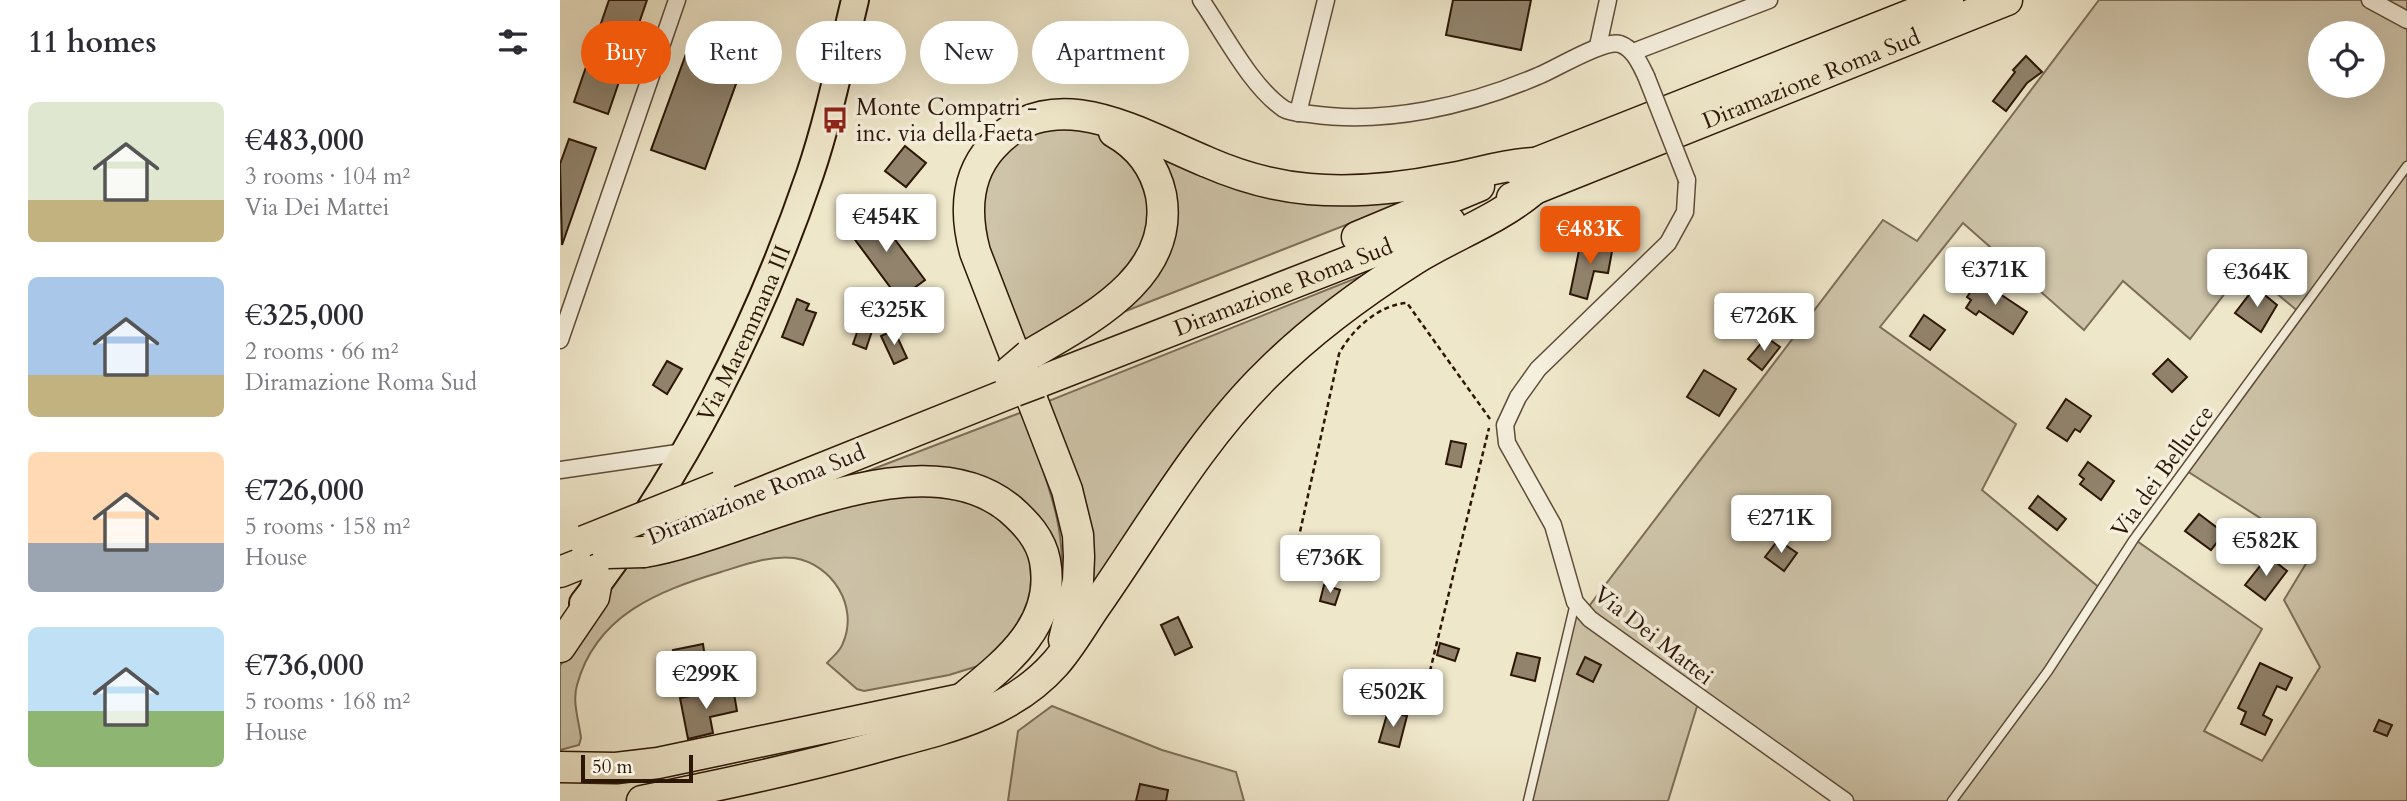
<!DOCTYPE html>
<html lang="en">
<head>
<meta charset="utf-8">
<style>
  :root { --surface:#fff; --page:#f2f2f3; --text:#2b2b33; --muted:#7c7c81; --accent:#ea580c }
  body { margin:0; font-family:Cardo,serif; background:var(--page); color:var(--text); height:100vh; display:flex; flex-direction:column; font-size:26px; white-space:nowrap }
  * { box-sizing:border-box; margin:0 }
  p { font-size:23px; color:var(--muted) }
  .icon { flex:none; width:38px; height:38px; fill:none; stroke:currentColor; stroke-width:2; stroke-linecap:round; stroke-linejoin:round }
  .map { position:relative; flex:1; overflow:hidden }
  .drawer { display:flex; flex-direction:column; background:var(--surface); width:560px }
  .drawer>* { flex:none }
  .top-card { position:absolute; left:21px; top:21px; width:665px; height:63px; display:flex; gap:14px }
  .tools { position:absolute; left:1748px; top:21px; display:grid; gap:14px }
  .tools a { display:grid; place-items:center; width:77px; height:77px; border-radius:50%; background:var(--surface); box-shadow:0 7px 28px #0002; font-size:35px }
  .scale { position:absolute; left:21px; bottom:18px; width:112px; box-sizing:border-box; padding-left:7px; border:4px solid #2c1707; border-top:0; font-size:19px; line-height:24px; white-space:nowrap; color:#2c1707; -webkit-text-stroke:5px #f5efdd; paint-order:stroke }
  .price { position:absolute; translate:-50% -60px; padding:0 16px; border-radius:7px; background:#fff; color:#222; font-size:23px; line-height:46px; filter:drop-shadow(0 2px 4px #0008) }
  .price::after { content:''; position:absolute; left:50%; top:42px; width:21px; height:16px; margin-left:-10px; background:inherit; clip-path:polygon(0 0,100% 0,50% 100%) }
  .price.on { background:var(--accent); color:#fff }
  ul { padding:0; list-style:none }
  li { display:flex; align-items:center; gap:21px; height:175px; padding:0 28px }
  li span { display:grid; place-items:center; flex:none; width:196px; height:140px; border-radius:10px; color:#555 }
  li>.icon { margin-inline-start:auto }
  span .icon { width:84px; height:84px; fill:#fffc; stroke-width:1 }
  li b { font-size:30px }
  h2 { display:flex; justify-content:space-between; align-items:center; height:84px; padding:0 28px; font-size:30px }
  .pill { padding:0 24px; border-radius:32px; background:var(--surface); box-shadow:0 7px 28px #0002; font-size:24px; line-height:63px }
  .pill.on { background:var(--accent); color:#fff }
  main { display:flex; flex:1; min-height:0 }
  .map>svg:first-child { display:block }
  .green { fill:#cec4a9; stroke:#7d6e58; stroke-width:2; fill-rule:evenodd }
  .building { fill:#91836c; stroke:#2c1707; stroke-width:2 }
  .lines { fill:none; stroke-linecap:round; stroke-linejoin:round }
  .service-casing { stroke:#5d4b38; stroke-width:11 }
  .minor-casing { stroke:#5d4b38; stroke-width:19 }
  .primary-casing { stroke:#2c1707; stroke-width:30 }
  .motorway-casing { stroke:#2c1707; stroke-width:33 }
  .path { stroke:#2c1707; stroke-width:2.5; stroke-dasharray:5 3.5; stroke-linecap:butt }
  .service { stroke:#f5efdd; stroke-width:8 }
  .minor { stroke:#f5efdd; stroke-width:16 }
  .primary { stroke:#efe7ca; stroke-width:26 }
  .motorway { stroke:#efe7ca; stroke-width:30 }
  .minor-bridge-casing { stroke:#5d4b38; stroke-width:19; stroke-linecap:butt }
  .motorway-bridge-casing { stroke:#2c1707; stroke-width:33; stroke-linecap:butt }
  .minor-bridge { stroke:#f5efdd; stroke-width:16 }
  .motorway-bridge { stroke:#efe7ca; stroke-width:30 }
  .labels { text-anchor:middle; stroke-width:7; stroke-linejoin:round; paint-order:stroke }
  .street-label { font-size:23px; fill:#2c1707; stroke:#f5efdd }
  .poi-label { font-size:23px; fill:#2c1707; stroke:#f5efdd; text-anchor:start }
</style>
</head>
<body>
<main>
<section class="drawer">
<h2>11 homes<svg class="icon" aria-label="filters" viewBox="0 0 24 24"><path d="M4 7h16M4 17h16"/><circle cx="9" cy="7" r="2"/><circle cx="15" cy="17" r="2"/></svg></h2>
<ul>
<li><span style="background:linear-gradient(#dfe7d0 70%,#c2b280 0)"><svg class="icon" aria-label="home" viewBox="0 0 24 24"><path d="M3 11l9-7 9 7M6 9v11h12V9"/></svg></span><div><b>€483,000</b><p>3 rooms · 104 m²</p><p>Via Dei Mattei</p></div></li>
<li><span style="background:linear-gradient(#a9c7e8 70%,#c2b280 0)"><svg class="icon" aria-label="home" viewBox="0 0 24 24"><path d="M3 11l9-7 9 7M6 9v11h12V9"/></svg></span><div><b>€325,000</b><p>2 rooms · 66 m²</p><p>Diramazione Roma Sud</p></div></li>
<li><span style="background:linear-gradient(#ffd9b3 65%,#9aa5b1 0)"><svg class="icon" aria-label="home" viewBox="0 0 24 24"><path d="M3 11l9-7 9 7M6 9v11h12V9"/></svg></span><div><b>€726,000</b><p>5 rooms · 158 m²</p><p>House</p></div></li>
<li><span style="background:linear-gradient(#bfe0f5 60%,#8fb573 0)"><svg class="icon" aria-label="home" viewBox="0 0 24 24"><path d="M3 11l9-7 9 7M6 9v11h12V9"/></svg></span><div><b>€736,000</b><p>5 rooms · 168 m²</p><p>House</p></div></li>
</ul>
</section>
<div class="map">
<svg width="1847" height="801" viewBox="0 0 1847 801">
  <rect width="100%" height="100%" fill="#efe7ca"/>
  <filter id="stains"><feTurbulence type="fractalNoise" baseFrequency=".00286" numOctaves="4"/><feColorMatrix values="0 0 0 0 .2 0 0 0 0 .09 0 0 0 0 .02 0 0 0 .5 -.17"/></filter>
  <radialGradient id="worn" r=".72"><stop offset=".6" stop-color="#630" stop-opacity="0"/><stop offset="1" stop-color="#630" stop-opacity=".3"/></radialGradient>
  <g class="green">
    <path d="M1539,0H1847V801H1284L1139,700L1108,801H966L1013,616L1023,614L1323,220L1357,241ZM1760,33H1813V86H1760ZM1403,223L1524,330L1563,281L1630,339L1685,267L1740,313L1627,471L1753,552L1724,600L1760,667L1702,761L1644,731L1702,629L1574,539L1541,589L1422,490L1456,424L1320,327Z"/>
    <polygon points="501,126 537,132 568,150 594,201 580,266 464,348 424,244 422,191 437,160 467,136"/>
    <polygon points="601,154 833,201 837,205 553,316 577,293"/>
    <polygon points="829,265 763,316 527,609 486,402"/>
    <path d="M465,411C479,467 507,519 501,578L441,487L237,498Z"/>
    <path d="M377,492L436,512L469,551L472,591L467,611L433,657L418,666L389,675L304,691L297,689L267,663C273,656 280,652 283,643C299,606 272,564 234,558C210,555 184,565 161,572C98,591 36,615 17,685C12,702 19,721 21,738L19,745L0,750V666L61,570L124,547L309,497Z"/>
    <polygon points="492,706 602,750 676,772 684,801 448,801 458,731"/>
  </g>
  <g class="building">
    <polygon points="49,0 87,0 48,114 14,102"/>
    <polygon points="893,0 971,0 961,50 886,35"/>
    <polygon points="130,43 184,62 145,169 91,150"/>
    <polygon points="1466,56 1482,72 1467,83 1446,111 1433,101 1455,72 1453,70"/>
    <polygon points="9,139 36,148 2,245 0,164"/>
    <polygon points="345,146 366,163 346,187 325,171"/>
    <polygon points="313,210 365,280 339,299 287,229"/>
    <polygon points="1021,241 1053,246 1048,273 1034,271 1027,299 1010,294"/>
    <polygon points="1419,280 1467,312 1453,334 1419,311 1416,315 1406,308 1411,300 1407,297"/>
    <polygon points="1695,287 1717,305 1701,332 1675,313"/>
    <polygon points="237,299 249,304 246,310 256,313 243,345 222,337"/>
    <polygon points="1364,315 1385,330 1370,350 1350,336"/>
    <polygon points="300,324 313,328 306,349 293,344"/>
    <polygon points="334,330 347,358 334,364 321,336"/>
    <polygon points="1206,337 1220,347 1202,370 1188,359"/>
    <polygon points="1608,359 1627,377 1612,392 1593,374"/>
    <polygon points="107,361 122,369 107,394 93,385"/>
    <polygon points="1144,370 1176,389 1159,416 1127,397"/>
    <polygon points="1506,399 1531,416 1520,432 1515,429 1507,441 1487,428"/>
    <polygon points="891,441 906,444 901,467 886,464"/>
    <polygon points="1528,462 1554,481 1541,500 1520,484 1524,479 1519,475"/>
    <polygon points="1478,496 1506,519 1497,530 1469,508"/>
    <polygon points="1639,514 1664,533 1651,550 1625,531"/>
    <polygon points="1218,540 1237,553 1224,571 1205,557"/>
    <polygon points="1708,556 1727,571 1705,600 1685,585"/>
    <polygon points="764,585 780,590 775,605 760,601"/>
    <polygon points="618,617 632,647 615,655 601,625"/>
    <polygon points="880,643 899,649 895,661 877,655"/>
    <polygon points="143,644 145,658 116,663 113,650"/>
    <polygon points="957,653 980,658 975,681 951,675"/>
    <polygon points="1025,657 1041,665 1033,682 1017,674"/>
    <polygon points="1700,663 1732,678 1726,690 1717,686 1703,715 1712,720 1705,735 1681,724 1686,712 1678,708"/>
    <polygon points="173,688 177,711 150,717 153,733 128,739 120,698"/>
    <polygon points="828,711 847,716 839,747 819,742"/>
    <polygon points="1819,720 1832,725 1827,736 1814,731"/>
    <polygon points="580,784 608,790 606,801 576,801"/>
  </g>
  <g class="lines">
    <g class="service-casing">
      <g id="service">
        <polyline points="968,801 1015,603"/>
        <polyline points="1392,801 1488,671 1574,539 1847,166"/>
      </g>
    </g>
    <g class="minor-casing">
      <g id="minor">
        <path d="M641,0C664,33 691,87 724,109C731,113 742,113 750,114C825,125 908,106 978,76C996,69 1043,39 1060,44C1074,49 1080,64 1086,76"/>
        <polyline points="1810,0 1847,20"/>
        <polyline points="1038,46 1048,0"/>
        <polyline points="1073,52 1209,0"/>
        <polyline points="738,113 766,0"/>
        <polyline points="1127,180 1125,212 1108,243 978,369 958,397 945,425 947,443 993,525 1015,602 1030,619 1285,801"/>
        <polyline points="0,340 117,0"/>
        <polyline points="0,470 124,452"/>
      </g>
    </g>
    <g class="primary-casing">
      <g id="primary">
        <path id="s1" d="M23,603C123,476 198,326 250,174C269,118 281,58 295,0"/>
      </g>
    </g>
    <g class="motorway-casing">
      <g id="motorway">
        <polyline points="958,170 1388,0"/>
        <path id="s2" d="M952,198L1447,0"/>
        <polyline points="797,237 919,186"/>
        <path d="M469,355C526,321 616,278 601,195C595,167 579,146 554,132"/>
        <path id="s3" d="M479,382L890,222"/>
        <polyline points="133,520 455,391"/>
        <path d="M84,552C186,535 358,433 450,509C466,523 481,539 485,561C497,626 443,665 398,702"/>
        <polyline points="0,572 48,553"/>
        <path d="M504,640L518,581L519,557L518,535L507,490L415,252C405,215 405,177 432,147C493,78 581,135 647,162C679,176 715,186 749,189C795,193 842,188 887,179C916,174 945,164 975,163"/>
        <polyline points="0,647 34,597 36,586"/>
        <polyline points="0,767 56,768 98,763 416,696"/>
        <path d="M82,801C160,785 237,769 313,748C378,730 448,717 495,664C511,646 523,624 537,604C590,528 641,438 708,373C752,329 803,292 855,259C894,235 937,220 972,191"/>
      </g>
    </g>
    <g class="path">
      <path d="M731,573L779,354C791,330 820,304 847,303L930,419"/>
      <polyline points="862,704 929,428"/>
    </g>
    <use href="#service" class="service"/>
    <use href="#minor" class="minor"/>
    <use href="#primary" class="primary"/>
    <use href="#motorway" class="motorway"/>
    <g class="minor-bridge-casing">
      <polyline id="minor-bridge" points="1086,76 1127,180"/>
    </g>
    <g class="motorway-bridge-casing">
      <g id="motorway-bridge">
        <polyline points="448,373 469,355"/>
        <polyline points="455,391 479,382"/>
        <polyline points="24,541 159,487"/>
        <polyline points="48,553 84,552"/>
      </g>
    </g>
    <use href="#minor-bridge" class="minor-bridge"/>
    <use href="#motorway-bridge" class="motorway-bridge"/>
  </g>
  <defs>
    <g id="bus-bare" transform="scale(2.1)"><path d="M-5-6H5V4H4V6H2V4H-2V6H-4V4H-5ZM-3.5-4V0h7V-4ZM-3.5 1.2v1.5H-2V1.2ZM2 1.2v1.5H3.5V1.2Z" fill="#8f2418" stroke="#f5efdd" stroke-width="2.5" paint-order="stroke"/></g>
  </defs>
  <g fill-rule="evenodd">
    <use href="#bus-bare" x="275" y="120"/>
  </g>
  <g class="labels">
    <g class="street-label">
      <text dy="8" stroke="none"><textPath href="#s2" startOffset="322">Diramazione Roma Sud</textPath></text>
      <text dy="8" stroke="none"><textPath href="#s3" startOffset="262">Diramazione Roma Sud</textPath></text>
      <text dy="8" stroke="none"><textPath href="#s1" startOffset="315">Via Maremmana III</textPath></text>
      <text transform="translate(1602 471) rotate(-54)" y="8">Via dei Bellucce</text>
      <text transform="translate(196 494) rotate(-22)" y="8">Diramazione Roma Sud</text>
      <text transform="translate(1094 635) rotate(38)" y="8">Via Dei Mattei</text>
    </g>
    <g class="poi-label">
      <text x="296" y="115">Monte Compatri -<tspan x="296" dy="26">inc. via della Faeta</tspan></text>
    </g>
  </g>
  <rect width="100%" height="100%" filter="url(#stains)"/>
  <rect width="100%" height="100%" fill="url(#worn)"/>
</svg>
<div class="tools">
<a><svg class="icon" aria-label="locate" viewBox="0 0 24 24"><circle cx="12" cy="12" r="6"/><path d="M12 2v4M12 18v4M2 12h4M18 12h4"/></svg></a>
</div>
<div class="scale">50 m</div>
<b class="price" style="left:326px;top:254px">€454K</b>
<b class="price on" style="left:1030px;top:266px">€483K</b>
<b class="price" style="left:1435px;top:307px">€371K</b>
<b class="price" style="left:1697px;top:309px">€364K</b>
<b class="price" style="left:334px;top:347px">€325K</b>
<b class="price" style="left:1204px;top:353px">€726K</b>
<b class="price" style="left:1221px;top:555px">€271K</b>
<b class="price" style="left:1706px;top:578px">€582K</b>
<b class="price" style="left:770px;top:595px">€736K</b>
<b class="price" style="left:146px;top:711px">€299K</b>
<b class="price" style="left:833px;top:729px">€502K</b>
<div class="top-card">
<a class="pill on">Buy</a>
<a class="pill">Rent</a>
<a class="pill">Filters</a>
<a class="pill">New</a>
<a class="pill">Apartment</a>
</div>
</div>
</main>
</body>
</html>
